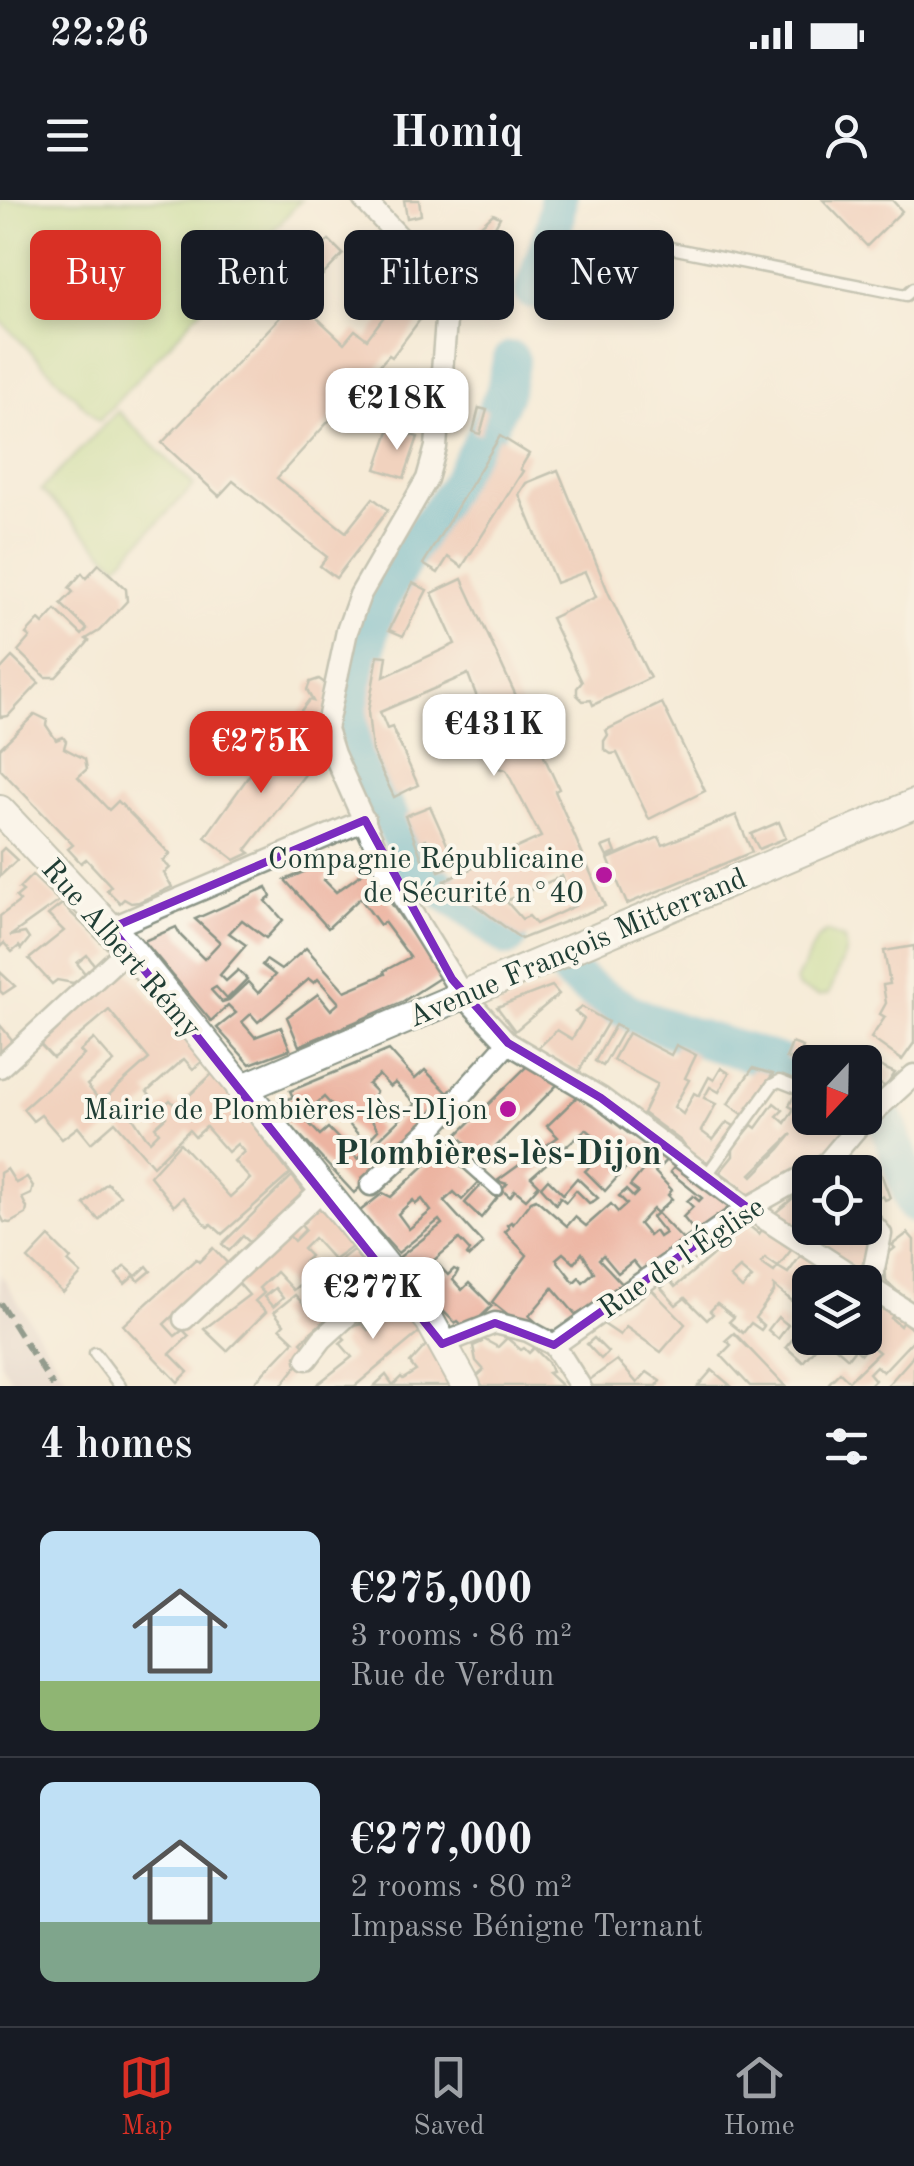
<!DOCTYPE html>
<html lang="en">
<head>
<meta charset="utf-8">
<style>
  :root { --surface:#171b24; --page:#20242c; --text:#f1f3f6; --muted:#9ea1a6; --line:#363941; --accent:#d93025 }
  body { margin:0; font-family:"Old Standard TT",serif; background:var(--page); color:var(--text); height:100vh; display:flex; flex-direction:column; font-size:38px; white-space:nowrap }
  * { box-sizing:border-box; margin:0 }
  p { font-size:32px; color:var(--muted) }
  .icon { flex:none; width:55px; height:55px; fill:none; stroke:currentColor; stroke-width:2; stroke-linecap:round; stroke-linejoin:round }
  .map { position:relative; height:1186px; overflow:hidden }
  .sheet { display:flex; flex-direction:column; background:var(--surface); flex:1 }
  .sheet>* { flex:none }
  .hud { position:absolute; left:30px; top:30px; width:855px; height:90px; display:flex; gap:20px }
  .needle { width:65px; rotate:202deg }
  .controls { position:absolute; left:792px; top:845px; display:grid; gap:20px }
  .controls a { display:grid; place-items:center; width:90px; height:90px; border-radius:15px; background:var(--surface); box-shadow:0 5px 15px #0003; font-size:50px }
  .price { position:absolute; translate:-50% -85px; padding:0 22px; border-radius:20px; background:#fff; color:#222; font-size:32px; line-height:65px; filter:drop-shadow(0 2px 5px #0008) }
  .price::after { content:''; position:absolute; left:50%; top:60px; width:30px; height:22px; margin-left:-15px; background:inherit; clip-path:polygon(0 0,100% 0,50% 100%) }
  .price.active { background:var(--accent); color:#fff }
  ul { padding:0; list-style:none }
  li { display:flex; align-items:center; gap:30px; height:250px; padding:0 40px }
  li+li { border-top:2px solid var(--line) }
  li span { display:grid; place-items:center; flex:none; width:280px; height:200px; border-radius:15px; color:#555 }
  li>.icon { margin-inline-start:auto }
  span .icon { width:120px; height:120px; fill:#fffc; stroke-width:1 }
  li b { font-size:42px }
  h2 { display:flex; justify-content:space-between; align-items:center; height:120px; padding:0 40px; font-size:42px }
  .pill { padding:0 35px; border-radius:15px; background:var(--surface); box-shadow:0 5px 15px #0003; font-size:35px; line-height:90px }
  .pill.active { background:var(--accent); color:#fff }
  .status { display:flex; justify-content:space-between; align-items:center; height:70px; padding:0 50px; background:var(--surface); direction:ltr }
  .status svg { height:28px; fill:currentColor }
  header { display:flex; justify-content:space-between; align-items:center; height:130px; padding:0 40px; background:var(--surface); font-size:45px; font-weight:800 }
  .tab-bar { display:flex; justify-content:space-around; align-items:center; height:140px; border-top:2px solid var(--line); background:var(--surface); font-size:28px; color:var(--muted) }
  .tab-bar a { display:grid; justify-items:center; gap:5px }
  .tab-bar .active { color:var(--accent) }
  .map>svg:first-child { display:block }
  .industrial { fill:#d1bfbe }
  .green { fill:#b4d982; stroke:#6a8b5b; stroke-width:2.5 }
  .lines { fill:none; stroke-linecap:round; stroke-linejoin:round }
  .river { stroke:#49adc8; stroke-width:38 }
  .building { fill:#ecb4a1; fill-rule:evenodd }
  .service-casing { stroke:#8a9486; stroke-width:15 }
  .minor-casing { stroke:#8a9486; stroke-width:25 }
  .secondary-casing { stroke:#8a9486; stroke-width:32 }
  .service { stroke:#fff; stroke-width:10 }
  .minor { stroke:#fff; stroke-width:20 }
  .secondary { stroke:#fff; stroke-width:28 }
  .rail { stroke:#1f3d34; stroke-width:6; stroke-dasharray:15 8; stroke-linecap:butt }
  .marked { fill:none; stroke:#7b2cbf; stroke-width:8; stroke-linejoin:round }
  .poi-dot { fill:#b5179e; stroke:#fbf7ec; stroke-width:4 }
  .labels { text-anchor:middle; stroke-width:8; stroke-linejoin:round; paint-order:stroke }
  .poi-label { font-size:30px; fill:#1f3d34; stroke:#fbf7ec; text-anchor:end }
  .street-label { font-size:30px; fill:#1f3d34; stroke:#fbf7ec }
  .quarter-label { font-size:35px; font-weight:bold; fill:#1f3d34; stroke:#fbf7ec }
</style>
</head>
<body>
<div class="status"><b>22:26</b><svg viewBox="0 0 49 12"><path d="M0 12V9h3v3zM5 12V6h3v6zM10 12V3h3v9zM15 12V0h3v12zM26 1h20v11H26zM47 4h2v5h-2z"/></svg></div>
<header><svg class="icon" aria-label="menu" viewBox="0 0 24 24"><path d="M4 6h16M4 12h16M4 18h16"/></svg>Homiq<svg class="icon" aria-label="person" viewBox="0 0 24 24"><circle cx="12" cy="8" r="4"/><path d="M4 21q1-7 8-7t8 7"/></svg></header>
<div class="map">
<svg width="914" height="1186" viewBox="0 0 914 1186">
  <rect width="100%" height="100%" fill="#fbf7ec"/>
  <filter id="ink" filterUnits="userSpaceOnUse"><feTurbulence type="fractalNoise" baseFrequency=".01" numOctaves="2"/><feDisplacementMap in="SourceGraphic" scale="20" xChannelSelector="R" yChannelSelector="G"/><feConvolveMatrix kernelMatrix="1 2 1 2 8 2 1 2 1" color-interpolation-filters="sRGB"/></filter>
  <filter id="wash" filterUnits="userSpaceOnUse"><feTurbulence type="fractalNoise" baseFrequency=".0048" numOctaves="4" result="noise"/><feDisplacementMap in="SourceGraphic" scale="40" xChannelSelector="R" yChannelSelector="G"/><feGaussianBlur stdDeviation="2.25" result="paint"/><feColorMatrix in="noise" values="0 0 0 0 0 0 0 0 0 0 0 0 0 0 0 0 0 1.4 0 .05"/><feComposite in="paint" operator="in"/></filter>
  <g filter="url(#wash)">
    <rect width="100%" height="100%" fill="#f6ebd7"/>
    <polygon class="industrial" points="0,1073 71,1186 15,1186 0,1162"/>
    <g class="green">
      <polygon points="0,0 301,0 99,221 0,120"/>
      <polygon points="118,211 194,285 117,365 41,290"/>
      <polygon points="826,732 844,739 846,751 829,794 819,796 799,788 796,781 817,739"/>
    </g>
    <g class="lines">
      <g class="river">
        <polyline points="533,91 555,24 558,0"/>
        <polyline points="508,738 417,670 369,575 357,534 358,508 370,433 379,404 410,349 454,292 483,239 504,193 511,160"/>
        <path d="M570,774C649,838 722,838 810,874"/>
        <polyline points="865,897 888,924 914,1004"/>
      </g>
    </g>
    <g id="blocks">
      <g class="building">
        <polygon points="404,0 419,0 421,15 407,18"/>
        <polygon points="823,0 892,0 902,11 867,46"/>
        <polygon points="493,14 500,17 491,34 479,27"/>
        <polygon points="329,40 343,54 323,75 309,61"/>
        <polygon points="404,90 428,109 392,157 389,155 277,278 346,332 373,298 388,310 336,378 320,366 327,357 233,281 219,296 162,243 297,99 344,143 355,130 367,139"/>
        <polygon points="479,208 487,210 480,234 473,232"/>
        <polygon points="390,228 418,237 404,278 376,269"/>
        <polygon points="500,236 529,254 520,269 523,271 462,367 448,357 438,373 423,364"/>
        <polygon points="558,270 609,394 650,478 593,505 591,500 583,501 577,495 577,488 582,482 551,418 596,397 585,372 556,383 519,294 526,283"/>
        <polygon points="99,364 126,389 127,401 99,431 86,439 89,441 84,447 56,477 45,477 18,451 30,437 26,434 39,420 43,424 56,410 82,435 87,429 61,404 73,392 69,388 82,373 86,378"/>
        <path d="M462,379L559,589L555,591L605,706L521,739L444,681L541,637L506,570L498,568L492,555L496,547L468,474L380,512L387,529L392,527L418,585L394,597L372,551L368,512L378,455L387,456L384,477L455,444L432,393ZM562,676L575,706L536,724L529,716L522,719L506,701Z"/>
        <polygon points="413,383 427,390 403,436 389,430"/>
        <polygon points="12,457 39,483 8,516 0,517 0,470"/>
        <polygon points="319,479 329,486 326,513 311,533 294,520 309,500 313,501 307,490 310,482"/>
        <polygon points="662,503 705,591 649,619 617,553 611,554 604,549 604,541 608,535 606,530"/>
        <polygon points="35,514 47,520 46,525 56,540 63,537 66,541 64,548 85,559 87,569 78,577 109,610 118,601 170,654 163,661 170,668 164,673 172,687 139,702 131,703 124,699 120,703 107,690 111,686 86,659 81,663 68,649 73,645 0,569 0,548"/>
        <polygon points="281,531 317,559 246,650 250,653 235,660 205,637"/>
        <polygon points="430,606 456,664 439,671 426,639 422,641 430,661 424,664 405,616"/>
        <polygon points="736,615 752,652 627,704 608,659 659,637 663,645"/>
        <polygon points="779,622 786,638 759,649 751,634"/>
        <polygon points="612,643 616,653 607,657 602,647"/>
        <polygon points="4,648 17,660 0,676 0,652"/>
        <polygon points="331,660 337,667 324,680 336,692 368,669 441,777 402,802 299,846 287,817 318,794 331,810 339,803 318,779 314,783 309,779 258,822 251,814 242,822 255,837 281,827 290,849 250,864 217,828 236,813 228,805 211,821 144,741 176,727 181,736 204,759 220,742 195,719 267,687 271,697 266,701 283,720 266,738 242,720 229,733 246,745 220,775 226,781 238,770 247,779 227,799 216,787 211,790 222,802 229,800 248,782 258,793 261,790 275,775 262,765 266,760 281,770 306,748 345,791 385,774 384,771 410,757 384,722 380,725 360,698 328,728 285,680"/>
        <polygon points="32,675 59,701 10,736 25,733 29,739 21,749 19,746 12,752 4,743 0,747 0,716 20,701 16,697 23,691 19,688"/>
        <polygon points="62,704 114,755 96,767 87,755 77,763 86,775 73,783 57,780 52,784 29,759 64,731 48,715"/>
        <polygon points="914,746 914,843 902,860 871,838 885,817 880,814 886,803 883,785 890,784 884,751"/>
        <polygon points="124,766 203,861 193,869 184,859 147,892 152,898 132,916 146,937 150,941 159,932 155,927 166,917 159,910 170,900 177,907 213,873 290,974 222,1034 211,1024 208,1027 183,997 174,1006 150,976 180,943 230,997 250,979 234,961 244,952 237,944 228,952 206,927 195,937 189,930 153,966 115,922 91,943 78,927 62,939 41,915 33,921 23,909 84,855 80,851 94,839 114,862 87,885 101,902 149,859 109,810 53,858 38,842"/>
        <polygon points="0,772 15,786 3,794 0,791"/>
        <polygon points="552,786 559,794 515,831 497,807"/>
        <polygon points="582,807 608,822 579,871 538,848 557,830 572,839 584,819 575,812"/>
        <polygon points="0,825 18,847 0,861"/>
        <polygon points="615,825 624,829 603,866 595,861"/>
        <polygon points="628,833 671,855 676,845 696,855 685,878 689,880 674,907 683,914 694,893 699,896 709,877 714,880 721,868 729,873 719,892 710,887 704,898 716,904 701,931 713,940 727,922 734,926 708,962 690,953 681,941 643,913 657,884 613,860"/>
        <polygon points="792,843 803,847 798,861 786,858"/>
        <path d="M389,850L415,879L425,870L453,898L354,993L272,905L293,897L290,891ZM379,875L390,887L395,883L416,904L358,959L328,928L320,935L302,916L324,897L366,943L378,930L364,909L376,892L368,884Z"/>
        <polygon points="862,858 895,873 886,887 865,877 865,862 860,862"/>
        <polygon points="528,865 559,883 484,959 457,935"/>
        <polygon points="753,868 773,874 744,915 728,904"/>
        <path d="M797,890L810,896V918H845L850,920L851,931L822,962L750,1001L739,989L741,987L720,972L733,956V948L752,925L756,928L774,903L783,910L777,916L785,923L794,909L789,906ZM792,934L780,949L753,976L751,974Z"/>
        <path d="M579,895L628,933L670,956L655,972L672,990L668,995L672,999L657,1013L653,1009L639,1024L649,1036L655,1031L659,1037L665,1033L652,1017L657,1013L686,1043L644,1074L633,1061L618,1073L603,1055L599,1059L625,1087L576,1115L553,1088L529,1116L543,1128H525L492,1102L527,1055L505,1032L509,1028L507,1025L511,1022L513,1024L531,1001L536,999L567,1026L575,1017L586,1026L611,1004L618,1012L627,1004L619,996L626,990L633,997L638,992L630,986L643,970L632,961L605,991L585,971L609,948L586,929L531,977L539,985L526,999L515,990L510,997L502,990L507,984L497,981L558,937L547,926ZM563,1053L574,1063L582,1053L594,1072L583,1082L579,1077L574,1082L556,1059Z"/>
        <path d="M442,949L479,982L462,1000L454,992L444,1001L483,1044L469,1057L467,1055L470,1051L459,1039L434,1060L448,1075L454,1069L458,1071L453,1080L462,1090L469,1083L492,1106L467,1130L458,1121L455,1123L428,1096L397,1059L442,1024L439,1020L398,1053L360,1011L383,993L391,997ZM422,999L431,1011L409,1029L398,1014L413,1000L416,1004Z"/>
        <polygon points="876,960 890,998 885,1000 883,996 866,1003 865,972 856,972 854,968"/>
        <polygon points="678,963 734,1007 699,1037 683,1017 693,1007 687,1001 693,996 699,1001 702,998 670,972"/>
        <polygon points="7,969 16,983 27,977 33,986 31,994 22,998 27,1008 26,1014 10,1023 4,1022 0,1014 0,973"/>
        <polygon points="292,976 308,997 257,1049 243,1036 229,1051 222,1044"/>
        <polygon points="577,978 598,998 594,1001 589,1003 576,990 566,1002 560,997 556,1004 541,987 548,979 563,994"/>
        <polygon points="107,983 120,995 99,1020 84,1004"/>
        <polygon points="482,984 497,998 481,1018 465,1003"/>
        <polygon points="810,984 810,1028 865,1028 871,1031 872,1049 858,1070 769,1018"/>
        <polygon points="315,1003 352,1047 334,1060 314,1038 303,1049 310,1056 304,1062 314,1073 293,1090 276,1072 259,1088 264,1093 255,1101 266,1112 227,1151 204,1129 249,1095 234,1078 285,1031 294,1041 305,1030 297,1020"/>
        <path d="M748,1025L759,1034L764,1027L795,1045L778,1067L788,1073L804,1051L822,1062L792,1101L774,1086V1092L755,1118L764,1126L761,1130L751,1123L743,1133L729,1122L734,1117L717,1104L710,1111L713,1114L707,1120L685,1098L676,1105L661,1088L670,1081L675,1087ZM765,1058L778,1067L774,1072L761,1063ZM740,1068L752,1078L742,1089L730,1077Z"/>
        <polygon points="908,1033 914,1040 914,1106 886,1081 885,1056 895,1048 892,1045"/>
        <polygon points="49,1037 71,1059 68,1062 81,1074 63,1093 28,1059"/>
        <polygon points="213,1048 231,1067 217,1080 214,1077 164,1124 175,1136 183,1130 189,1136 170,1154 188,1172 178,1182 123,1125 196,1059 199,1062"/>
        <polygon points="353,1050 378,1083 358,1104 352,1097 310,1133 301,1142 309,1150 281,1186 251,1186 294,1141 280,1128 284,1124 274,1112 295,1095 307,1108 312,1104 309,1100 313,1096 316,1100 328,1091 316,1078"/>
        <polygon points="125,1066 135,1075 125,1084 116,1074"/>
        <polygon points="147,1066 151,1071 139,1081 135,1077"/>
        <polygon points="826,1066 842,1074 836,1082 815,1082"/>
        <polygon points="275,1088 283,1098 273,1107 264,1097"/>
        <polygon points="650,1088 685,1124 661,1152 626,1127 620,1135 602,1123"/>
        <polygon points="387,1090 421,1131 355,1186 315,1186 352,1157 340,1143 345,1139 339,1133 356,1117 361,1122 358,1125 362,1124 368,1130 377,1122 366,1108"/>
        <polygon points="810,1092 810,1115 798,1105"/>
        <polygon points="877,1100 894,1114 891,1118 900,1126 903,1121 914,1131 914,1139 883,1172 876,1166 869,1173 875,1180 869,1186 831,1186 829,1183 840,1172 849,1181 879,1152 869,1144 861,1154 845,1140 854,1150 848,1158 831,1143 835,1138 865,1138 865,1108 868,1110"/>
        <polygon points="778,1117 788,1125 778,1139 768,1130"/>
        <polygon points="810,1118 810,1138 824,1138 803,1162 786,1147"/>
        <polygon points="734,1133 739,1138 785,1186 750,1186 721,1155 731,1145 726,1140"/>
        <polygon points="484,1135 485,1140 498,1147 507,1138 521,1150 524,1148 529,1153 534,1148 548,1162 552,1172 548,1173 562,1186 483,1186 475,1178 484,1170 476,1161 473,1146 482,1142 480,1136"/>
        <polygon points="594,1138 608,1152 601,1159 587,1144"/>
        <polygon points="428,1143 456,1186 374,1186 386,1175 393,1185 401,1177 403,1179 416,1171 410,1163"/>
        <polygon points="914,1152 914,1186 887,1186 910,1160"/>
        <polygon points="617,1160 637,1183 647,1172 660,1181 657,1186 593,1186 588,1181"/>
        <polygon points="712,1170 731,1186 698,1186"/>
      </g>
    </g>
  </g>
  <g filter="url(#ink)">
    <use href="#blocks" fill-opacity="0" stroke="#8a9486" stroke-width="2.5"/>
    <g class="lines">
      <g class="service-casing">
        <g id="service">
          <polyline points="646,43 906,95 914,88"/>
          <polyline points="430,930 497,990"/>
          <polyline points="706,976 772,885 779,881 810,893"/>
          <polyline points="95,1153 120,1186"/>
        </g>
      </g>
      <g class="minor-casing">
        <g id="minor">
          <polyline points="364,0 403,41 446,92 447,108 436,247 427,279 360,395 347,431 326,529 334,554 387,672 462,794 508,843 601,898 748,1008 862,1082"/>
          <polyline points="111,728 365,620"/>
          <polyline points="0,867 129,748"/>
          <polyline points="811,972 827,963 860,924 914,875"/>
          <polyline points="371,985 430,930 508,843"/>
          <polyline points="865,1016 881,1034 870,1088"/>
          <polyline points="865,1084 914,1116"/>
          <polyline points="184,1119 322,990"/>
          <polyline points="442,1144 495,1123 528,1131 554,1145 580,1186"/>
          <polyline points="554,1145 748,1008 810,973"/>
          <polyline points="307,1159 322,1139 392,1075"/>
        </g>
      </g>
      <g class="secondary-casing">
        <g id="secondary">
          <polyline points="0,610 129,748 430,1121 466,1186"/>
          <polyline points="241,889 914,604"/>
        </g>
      </g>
      <use href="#service" class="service"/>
      <use href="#minor" class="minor"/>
      <use href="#secondary" class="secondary"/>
      <polyline class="rail" points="0,1103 53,1186"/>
    </g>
  </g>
  <path d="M0 0H914V1186H0ZM365,620L452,779L508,843L601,898L748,1008L554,1145L495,1123L442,1144L111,728Z" fill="#f6ebd7" fill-opacity=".55" fill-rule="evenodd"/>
  <path class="marked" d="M365,620L452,779L508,843L601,898L748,1008L554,1145L495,1123L442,1144L111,728Z"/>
  <g class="poi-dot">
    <circle cx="604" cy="675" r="10"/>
    <circle cx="508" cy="909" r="10"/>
  </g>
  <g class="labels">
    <g class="poi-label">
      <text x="584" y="668">Compagnie Républicaine<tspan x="584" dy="34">de Sécurité n°40</tspan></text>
      <text x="488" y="919">Mairie de Plombières-lès-DIjon</text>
    </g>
    <g class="street-label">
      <text transform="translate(577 747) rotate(-23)" y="10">Avenue François Mitterrand</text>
      <text transform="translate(122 748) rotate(49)" y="10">Rue Albert Rémy</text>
      <text transform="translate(681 1057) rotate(-34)" y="10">Rue de l'Église</text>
    </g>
    <g class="quarter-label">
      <text x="498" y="964">Plombières-lès-Dijon</text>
    </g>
  </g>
</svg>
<div class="controls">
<a><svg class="needle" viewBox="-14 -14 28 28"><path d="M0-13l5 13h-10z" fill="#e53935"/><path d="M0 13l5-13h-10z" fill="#9ea1a6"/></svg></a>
<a><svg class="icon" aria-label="locate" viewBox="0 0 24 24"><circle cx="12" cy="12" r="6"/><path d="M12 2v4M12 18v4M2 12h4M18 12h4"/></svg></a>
<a><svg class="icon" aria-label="layers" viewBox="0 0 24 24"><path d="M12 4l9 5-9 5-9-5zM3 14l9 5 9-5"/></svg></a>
</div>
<b class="price" style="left:397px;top:253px">€218K</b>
<b class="price" style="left:494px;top:579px">€431K</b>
<b class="price active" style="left:261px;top:596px">€275K</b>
<b class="price" style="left:373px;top:1142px">€277K</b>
<div class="hud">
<a class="pill active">Buy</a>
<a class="pill">Rent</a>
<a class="pill">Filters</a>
<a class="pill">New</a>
</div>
</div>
<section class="sheet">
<h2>4 homes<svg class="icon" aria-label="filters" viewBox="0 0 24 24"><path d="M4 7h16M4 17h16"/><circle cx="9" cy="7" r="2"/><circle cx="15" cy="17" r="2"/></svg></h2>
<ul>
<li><span style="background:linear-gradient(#bfe0f5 75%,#8fb573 0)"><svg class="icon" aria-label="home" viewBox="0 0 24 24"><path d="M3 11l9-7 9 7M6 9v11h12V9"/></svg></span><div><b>€275,000</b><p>3 rooms · 86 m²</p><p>Rue de Verdun</p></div></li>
<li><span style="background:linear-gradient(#bfe0f5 70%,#7fa58c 0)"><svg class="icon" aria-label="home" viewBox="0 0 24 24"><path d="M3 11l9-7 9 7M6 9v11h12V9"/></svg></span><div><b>€277,000</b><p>2 rooms · 80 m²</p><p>Impasse Bénigne Ternant</p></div></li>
</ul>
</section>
<nav class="tab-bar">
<a class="active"><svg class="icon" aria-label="map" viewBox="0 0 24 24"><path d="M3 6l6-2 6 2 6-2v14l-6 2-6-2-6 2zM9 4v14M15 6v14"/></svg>Map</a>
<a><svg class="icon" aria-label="saved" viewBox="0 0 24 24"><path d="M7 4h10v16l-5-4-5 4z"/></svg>Saved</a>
<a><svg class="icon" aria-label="home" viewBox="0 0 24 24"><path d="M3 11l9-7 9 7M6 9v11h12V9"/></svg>Home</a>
</nav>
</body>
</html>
